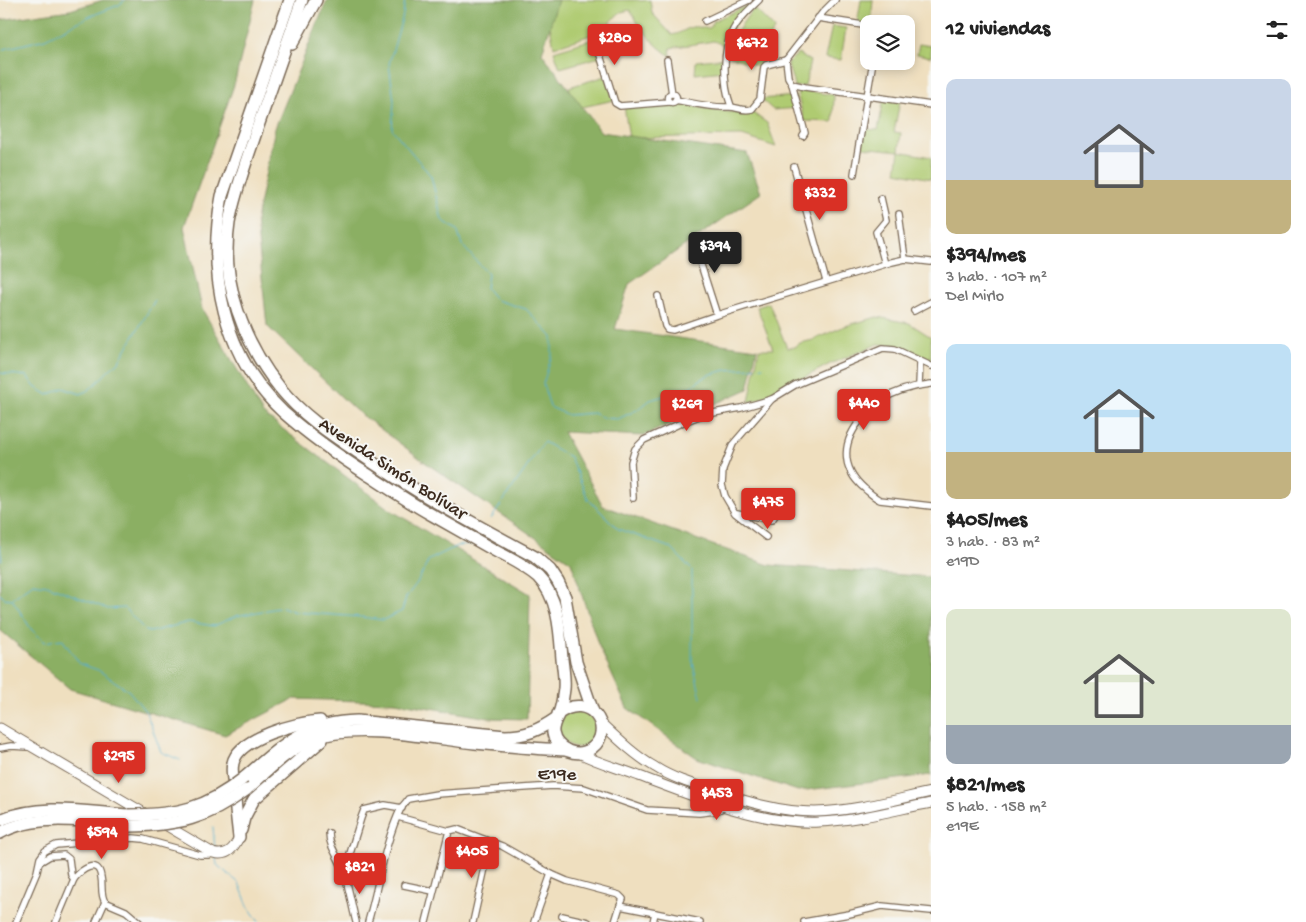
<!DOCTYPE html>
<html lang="es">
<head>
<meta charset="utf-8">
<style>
  :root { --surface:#fff; --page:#f2f2f2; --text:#222; --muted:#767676; --accent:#d93025 }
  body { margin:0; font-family:"Gochi Hand",sans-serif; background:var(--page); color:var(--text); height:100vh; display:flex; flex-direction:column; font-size:19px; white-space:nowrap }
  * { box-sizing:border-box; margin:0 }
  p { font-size:16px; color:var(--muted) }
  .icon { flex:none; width:28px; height:28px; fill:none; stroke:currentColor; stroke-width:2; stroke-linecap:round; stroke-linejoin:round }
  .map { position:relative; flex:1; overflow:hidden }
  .sheet { display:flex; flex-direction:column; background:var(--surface); width:375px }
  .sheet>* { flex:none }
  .fabs { position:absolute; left:860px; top:15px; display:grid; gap:10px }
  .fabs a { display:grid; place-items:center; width:55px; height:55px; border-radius:10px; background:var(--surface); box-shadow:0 2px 12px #0003; font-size:25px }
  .price { position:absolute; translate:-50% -42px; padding:0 11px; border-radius:5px; background:var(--accent); color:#fff; font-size:16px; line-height:32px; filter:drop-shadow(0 1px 2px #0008) }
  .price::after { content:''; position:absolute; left:50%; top:30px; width:15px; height:11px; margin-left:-8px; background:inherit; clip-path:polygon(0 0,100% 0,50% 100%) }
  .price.selected { background:#222; color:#fff }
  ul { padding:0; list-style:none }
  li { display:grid; align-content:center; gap:10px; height:265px; padding:0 15px }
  li span { display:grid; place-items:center; height:155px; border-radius:10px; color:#555 }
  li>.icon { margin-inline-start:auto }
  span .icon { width:90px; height:90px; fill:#fffc; stroke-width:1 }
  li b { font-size:21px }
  h2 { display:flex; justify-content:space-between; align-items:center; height:60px; padding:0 15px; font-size:21px }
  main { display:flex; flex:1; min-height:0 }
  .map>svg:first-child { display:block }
  .green { fill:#afcb71; stroke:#757a48 }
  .forest { fill:#8baf63; stroke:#636c40 }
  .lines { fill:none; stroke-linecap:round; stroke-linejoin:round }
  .stream { stroke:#50aecf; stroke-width:1 }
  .street-casing { stroke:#7a6956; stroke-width:8 }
  .secondary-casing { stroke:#7a6956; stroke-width:11 }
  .primary-casing { stroke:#7a6956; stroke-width:11 }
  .highway-casing { stroke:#7a6956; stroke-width:14 }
  .street { stroke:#fff; stroke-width:5.5 }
  .secondary { stroke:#fff; stroke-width:9 }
  .primary { stroke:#fff; stroke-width:9 }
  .highway { stroke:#fff; stroke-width:11 }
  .highway-bridge-casing { stroke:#7a6956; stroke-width:14; stroke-linecap:butt }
  .highway-bridge { stroke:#fff; stroke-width:11 }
  .labels { text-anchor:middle; stroke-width:4; stroke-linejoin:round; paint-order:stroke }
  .street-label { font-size:19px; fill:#3b2a1e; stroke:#f6f6f2 }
</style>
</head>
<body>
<main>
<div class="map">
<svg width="931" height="922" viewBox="0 0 931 922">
  <rect width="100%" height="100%" fill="#f6f6f2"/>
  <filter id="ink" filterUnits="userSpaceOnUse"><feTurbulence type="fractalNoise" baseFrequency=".02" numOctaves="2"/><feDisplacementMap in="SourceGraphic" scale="10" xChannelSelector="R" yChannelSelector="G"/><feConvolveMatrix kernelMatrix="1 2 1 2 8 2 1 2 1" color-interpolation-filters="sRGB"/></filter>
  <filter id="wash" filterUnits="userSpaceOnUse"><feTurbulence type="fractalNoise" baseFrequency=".0096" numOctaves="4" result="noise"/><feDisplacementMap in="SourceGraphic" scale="20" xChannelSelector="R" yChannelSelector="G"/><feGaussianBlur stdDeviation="1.12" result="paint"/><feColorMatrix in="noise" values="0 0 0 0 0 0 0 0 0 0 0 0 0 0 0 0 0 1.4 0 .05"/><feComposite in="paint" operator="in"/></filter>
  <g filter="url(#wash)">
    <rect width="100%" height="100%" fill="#efdfbf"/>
    <g class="green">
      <path d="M545,0H639L640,1L650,0L652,13L672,35C680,34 685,29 692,27C699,26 703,29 710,28L713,21L751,4C738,17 730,29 725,46L714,41L670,48L671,56C656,48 637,25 630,10L621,12L600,32L554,47Z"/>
      <polygon points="861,0 873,0 871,24 857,25"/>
      <path d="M754,8L775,29L763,46L760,67L729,56C734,37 741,23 754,8Z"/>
      <polygon points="832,26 846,28 841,60 825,58"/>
      <polygon points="590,40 594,41 600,57 560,68 554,51"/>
      <polygon points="919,44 931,46 931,57 917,54"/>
      <polygon points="798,54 810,61 805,86 795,87 787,63"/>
      <polygon points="725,58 725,71 695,74 696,61"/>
      <polygon points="606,76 614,100 578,108 569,87"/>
      <polygon points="806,91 834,95 833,122 804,121 797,92"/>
      <polygon points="795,96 798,108 773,110 761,99"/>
      <polygon points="884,98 900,101 894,132 901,133 899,151 931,157 931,179 896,172 899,151 862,147 865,129 878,130"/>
      <polygon points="677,102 696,107 729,112 750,111 767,123 776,147 742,136 629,138 624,106 678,105"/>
      <polygon points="769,303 787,348 795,347 800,343 813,340 845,326 877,317 909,323 931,337 931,360 898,346 878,344 830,364 771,395 749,402 759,349 773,349 757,307"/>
      <path d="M588,709L598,732C596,735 593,740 591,742C574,758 547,734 563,712Z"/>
    </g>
    <g class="forest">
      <polygon points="103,0 255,0 234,85 184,227 202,309 263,414 389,509 530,594 527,719 489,718 395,702 294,699 225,735 70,689 0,630 0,20 70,10"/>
      <polygon points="327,0 558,0 542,53 601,132 747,153 761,193 629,284 615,329 757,349 748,389 643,436 563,432 603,506 769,565 931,577 931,775 798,791 697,758 627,708 598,644 571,562 426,463 354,409 267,326 256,220 275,128"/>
    </g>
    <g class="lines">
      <g class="stream">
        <polyline points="405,0 403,15 389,64 394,101 392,129 431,176 442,220 457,230 462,245 488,274 486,288 496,300 526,309 552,337 552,355 543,384 550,407 568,415 593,413 604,418 618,419 639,409 650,400 685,390 708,375 726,370 763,367"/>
        <polyline points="0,50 45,39 88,17 119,5 125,0"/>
        <path d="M0,373L27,376L35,387L48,395L63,388L81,394C97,387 104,372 118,363L155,300"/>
        <polyline points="491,519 544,442 570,457 588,499 618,529 671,548 692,570 692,659 701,698"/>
        <polyline points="0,546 2,560 0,560"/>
        <polyline points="0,594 4,598 12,599 31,629 45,642 62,639 80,664 98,670 129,691 146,712 161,752 180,760"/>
        <polyline points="12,599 33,583 47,585 108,609 124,608 146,631 150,632 189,622 214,626 236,616 283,607 295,612 361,617 383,620 402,611 406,597 417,583 429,560 457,546 473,545"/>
        <polyline points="213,827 215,849"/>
        <polyline points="216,858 217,865 239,883 248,906 259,922"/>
      </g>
    </g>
  </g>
  <g filter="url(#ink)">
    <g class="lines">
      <g class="street-casing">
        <g id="street">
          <polyline points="818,18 869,26"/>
          <polyline points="705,21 749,0"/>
          <polyline points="595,39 615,103 620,106 669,102"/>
          <polyline points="667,60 672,94"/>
          <polyline points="786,60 788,77 792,84 805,133 803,136"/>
          <polyline points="786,60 823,12 835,0"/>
          <polyline points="792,84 805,87 931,105"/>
          <circle cx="672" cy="98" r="4.5"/>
          <path d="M675,100C693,103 711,108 728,107C737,106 741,112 752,109L760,99L764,67L766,65L786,60"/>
          <path d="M731,106C723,85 722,50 733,30C739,18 750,9 759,0"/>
          <polyline points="794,167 826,281"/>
          <polyline points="854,174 873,61"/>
          <polyline points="881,198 886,220 876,232 885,264"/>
          <polyline points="899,214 905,259"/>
          <polyline points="693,240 717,315"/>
          <polyline points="658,296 665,326 667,329 673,330 717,315 892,262 905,259 931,262"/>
          <polyline points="914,311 931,302"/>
          <path d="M931,384C912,386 893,392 877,402C872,406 868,412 864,416C842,440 839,467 865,489C870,493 874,497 880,500L931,506"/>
          <polyline points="919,385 920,362"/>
          <polyline points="633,498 631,462 635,449 644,440 681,423 702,415 741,408 772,399"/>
          <polyline points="737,513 772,520 784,502"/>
          <polyline points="766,537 735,513 725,496 722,485 723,469 733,444 772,399 795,385 883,348 895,349 931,366"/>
          <polyline points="0,748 11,746 28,747"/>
          <polyline points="398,817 449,831 457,829 502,846 551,874 567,881 619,895 623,899 620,906 700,922"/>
          <path d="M329,833C329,848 340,858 344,872C349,889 352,906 356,922"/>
          <path d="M40,862L50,856L64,855L69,859L71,875L74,879C81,870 98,857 101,877C103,886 100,894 105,902L126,911L139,922"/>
          <polyline points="344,873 361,818 364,810 385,805 402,808"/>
          <polyline points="404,885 433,891"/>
          <polyline points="562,916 588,922"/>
          <polyline points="16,922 37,872 40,858 45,851 56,845 133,838 143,839 200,855 209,855 213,853"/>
          <polyline points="56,922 74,879"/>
          <polyline points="96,922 105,902"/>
          <path d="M368,922C379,884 384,844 401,808C403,805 406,803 408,799L437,794L553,786L584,788L647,810L699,813L716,811L725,807"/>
          <polyline points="426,922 449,831"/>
          <polyline points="473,922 491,841"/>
          <polyline points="534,922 551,874"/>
          <polyline points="615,922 620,906"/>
          <polyline points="653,922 655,913"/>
          <polyline points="804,922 849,914 882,906 931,911"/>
        </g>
      </g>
      <g class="secondary-casing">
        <g id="secondary">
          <polyline points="0,728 146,814"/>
          <path d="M162,823L213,853C227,857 234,849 239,837"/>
        </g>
      </g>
      <g class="primary-casing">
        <g id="primary">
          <path d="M600,722C617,738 634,755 655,767C672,778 692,784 711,790C745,801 779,812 815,812C854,811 893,800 931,792"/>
          <path d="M579,753C598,763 619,768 639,776C693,796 761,825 819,822C856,821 894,810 931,803"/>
        </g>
      </g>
      <g class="highway-casing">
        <g id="highway">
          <path d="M290,0L222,196C207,273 223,356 283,412C310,436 340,457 370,476C391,490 412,504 434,516C453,527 473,538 492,549C508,558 524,565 538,577C559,598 560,632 562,659C563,669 565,679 564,689C563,696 562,706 559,713C556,720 552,725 553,733C556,750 578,759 592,748C616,729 589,690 558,714"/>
          <path d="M302,0C287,43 272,86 257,129C247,160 235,191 229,223C220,282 244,343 280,388C301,414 329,433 356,451C413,491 474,524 535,557L550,570L558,582L565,597L576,662L593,712"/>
          <polyline points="292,44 316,0"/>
          <path d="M244,778C281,746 305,722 357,721L505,736C526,736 539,730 555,719"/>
          <path d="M246,790C266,772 287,750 313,739C355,722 430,738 475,743C505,746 536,749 566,750"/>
          <path d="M0,820C41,803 86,812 128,815"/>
          <polyline points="241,830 244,818 254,799 322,740"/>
          <path d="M0,833C36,812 91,822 130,826"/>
          <path d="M239,837C237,820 235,803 234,786C233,779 231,770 233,763C238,738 298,722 320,721"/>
        </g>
      </g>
      <use href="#street" class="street"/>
      <use href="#secondary" class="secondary"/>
      <use href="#primary" class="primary"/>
      <use href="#highway" class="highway"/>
      <g class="highway-bridge-casing">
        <g id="highway-bridge">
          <path d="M128,815C178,815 205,809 244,778"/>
          <path d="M130,826C178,825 207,819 246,790"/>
        </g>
      </g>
      <use href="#highway-bridge" class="highway-bridge"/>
    </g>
  </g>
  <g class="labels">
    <g class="street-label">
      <text transform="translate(394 467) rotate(33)" y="7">Avenida Simón Bolívar</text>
      <text transform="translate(557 772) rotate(1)" y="7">E19e</text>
    </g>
  </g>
</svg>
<div class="fabs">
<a><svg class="icon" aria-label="layers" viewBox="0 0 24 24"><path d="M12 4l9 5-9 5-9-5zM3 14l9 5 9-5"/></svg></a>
</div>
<b class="price" style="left:615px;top:66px">$280</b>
<b class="price" style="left:752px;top:71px">$672</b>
<b class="price" style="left:820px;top:221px">$332</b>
<b class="price selected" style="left:715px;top:274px">$394</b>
<b class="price" style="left:864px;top:431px">$440</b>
<b class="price" style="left:687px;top:432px">$269</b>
<b class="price" style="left:768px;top:530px">$475</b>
<b class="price" style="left:119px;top:784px">$295</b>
<b class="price" style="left:717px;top:821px">$453</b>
<b class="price" style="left:102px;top:860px">$594</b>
<b class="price" style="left:472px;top:879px">$405</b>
<b class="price" style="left:360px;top:895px">$821</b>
</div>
<section class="sheet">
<h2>12 viviendas<svg class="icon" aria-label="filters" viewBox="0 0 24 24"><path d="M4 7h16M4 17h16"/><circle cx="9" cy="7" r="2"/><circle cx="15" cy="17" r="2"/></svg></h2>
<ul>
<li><span style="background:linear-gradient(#c9d6e8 65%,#c2b280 0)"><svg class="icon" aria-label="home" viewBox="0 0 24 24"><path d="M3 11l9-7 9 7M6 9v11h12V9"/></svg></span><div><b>$394/mes</b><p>3 hab. · 107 m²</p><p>Del Mirlo</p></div></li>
<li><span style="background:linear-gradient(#bfe0f5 70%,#c2b280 0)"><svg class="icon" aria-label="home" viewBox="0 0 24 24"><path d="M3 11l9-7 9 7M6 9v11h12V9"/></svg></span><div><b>$405/mes</b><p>3 hab. · 83 m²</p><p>e19D</p></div></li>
<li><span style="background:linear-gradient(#dfe7d0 75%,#9aa5b1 0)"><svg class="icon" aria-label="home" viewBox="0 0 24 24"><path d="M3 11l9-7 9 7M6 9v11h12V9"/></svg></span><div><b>$821/mes</b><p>5 hab. · 158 m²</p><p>e19E</p></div></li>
</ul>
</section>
</main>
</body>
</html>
